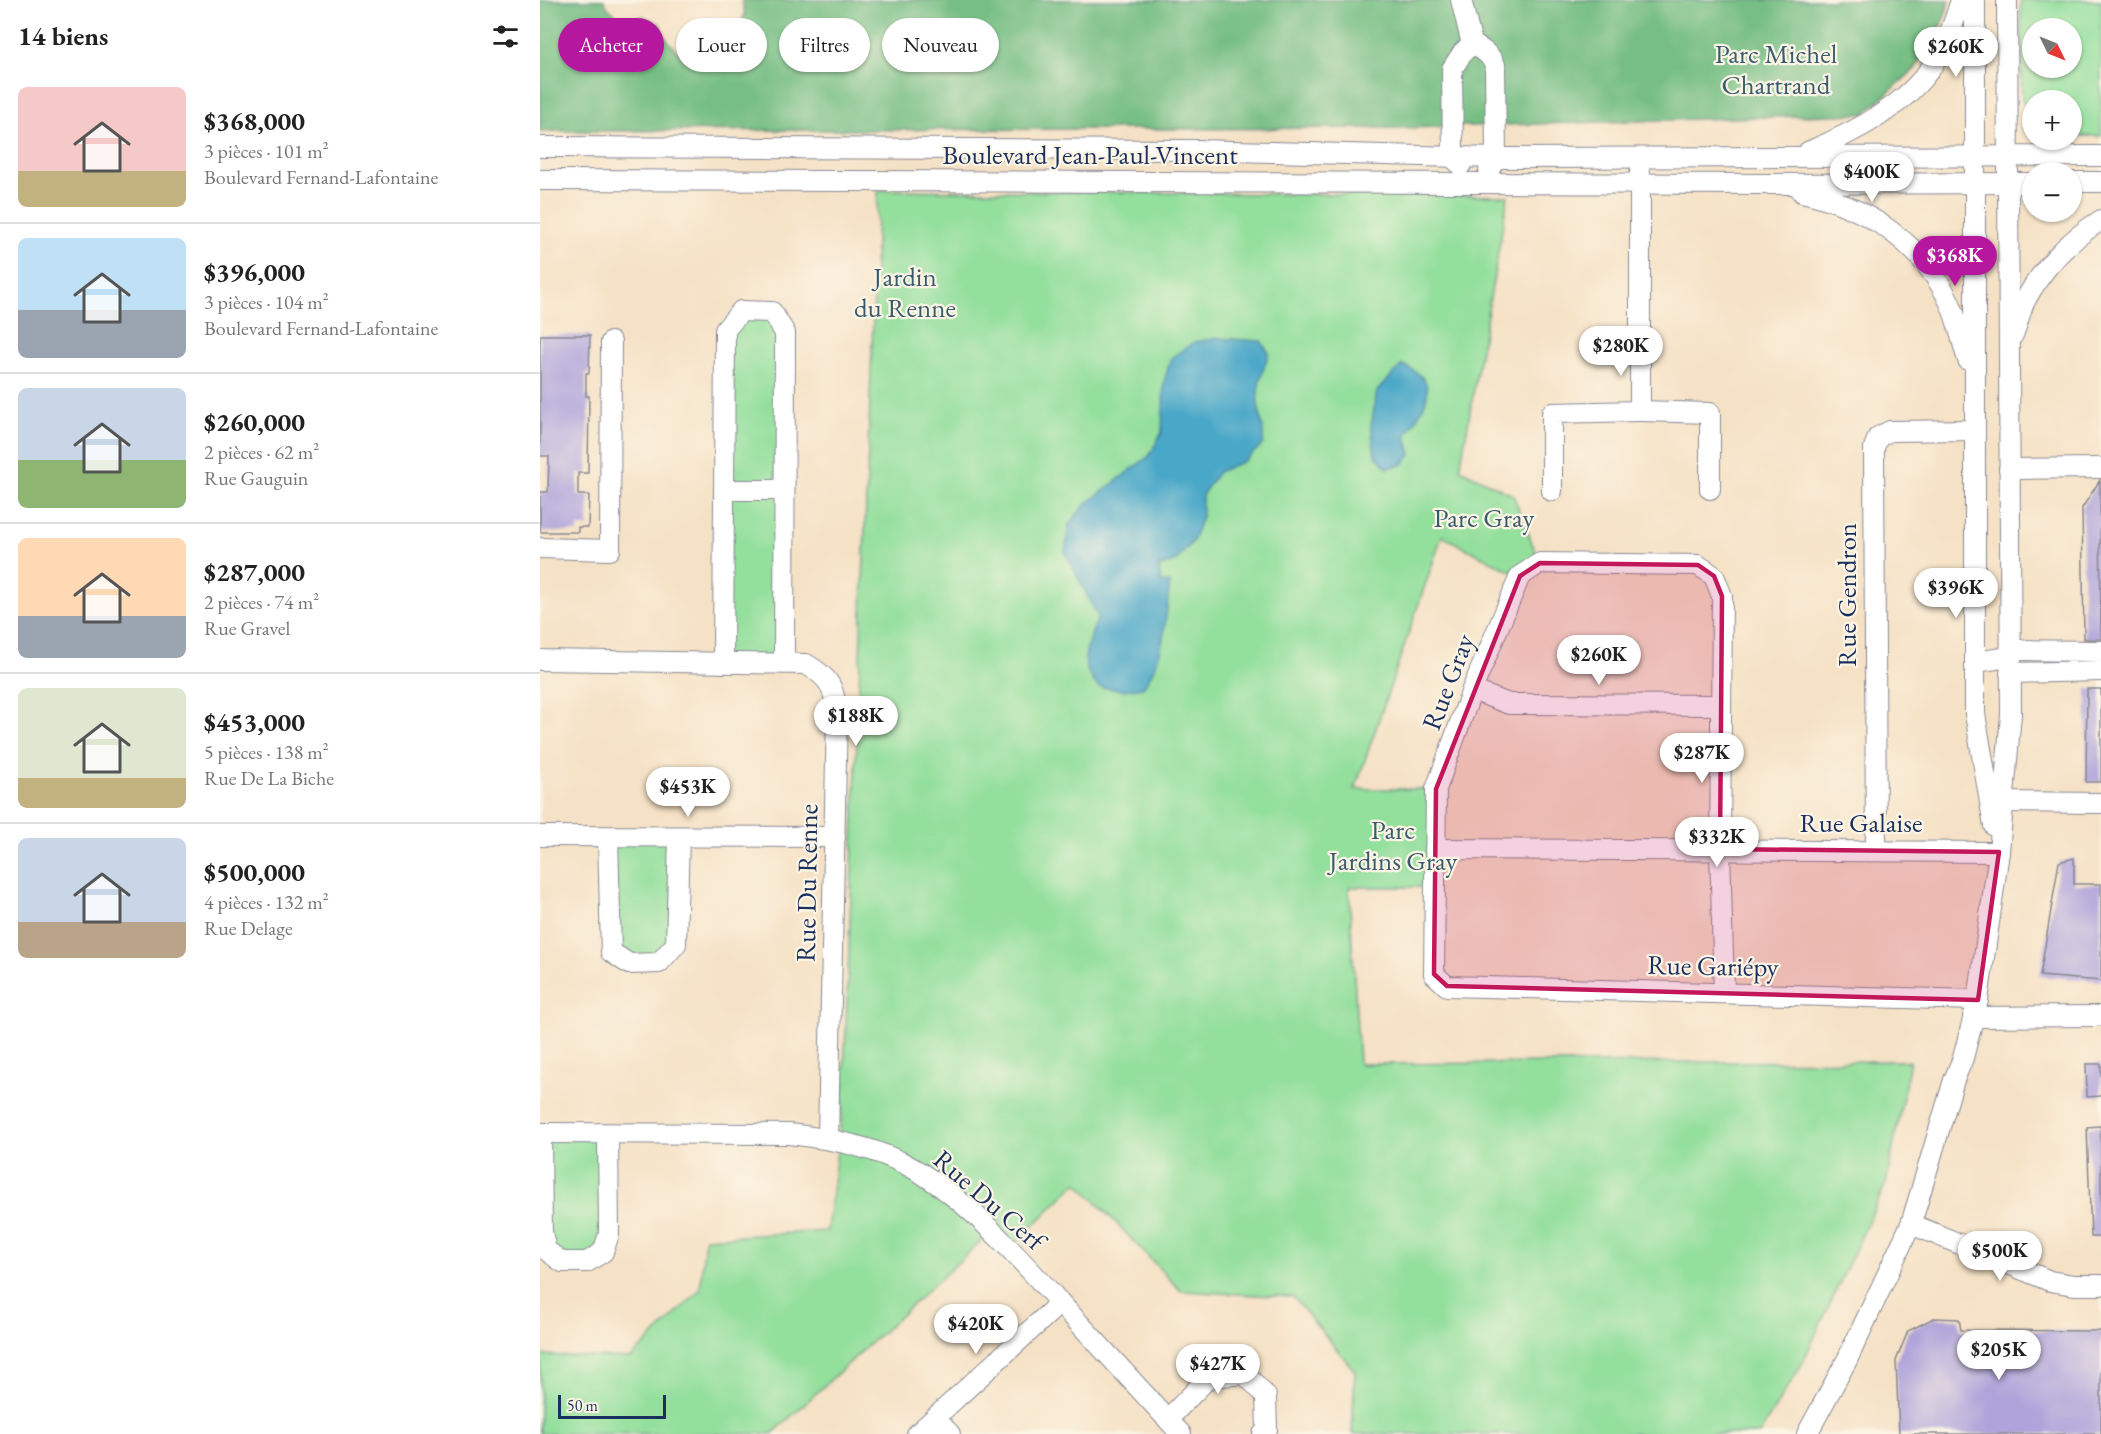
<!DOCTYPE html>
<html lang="fr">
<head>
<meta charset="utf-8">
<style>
  :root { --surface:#fff; --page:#f6f6f6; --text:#222; --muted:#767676; --line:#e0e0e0; --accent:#b5179e }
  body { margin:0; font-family:"EB Garamond",serif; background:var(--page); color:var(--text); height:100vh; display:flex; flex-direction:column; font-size:22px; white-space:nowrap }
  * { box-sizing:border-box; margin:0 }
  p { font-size:20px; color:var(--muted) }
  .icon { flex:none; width:33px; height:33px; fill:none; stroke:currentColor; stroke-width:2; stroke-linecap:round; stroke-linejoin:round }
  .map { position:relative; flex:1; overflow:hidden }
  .drawer { display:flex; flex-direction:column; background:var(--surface); width:540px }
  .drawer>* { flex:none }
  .banner { position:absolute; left:18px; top:18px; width:570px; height:54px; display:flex; gap:12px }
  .needle { width:39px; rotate:133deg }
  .tools { position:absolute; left:1482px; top:18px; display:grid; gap:12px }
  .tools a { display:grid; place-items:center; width:60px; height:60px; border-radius:50%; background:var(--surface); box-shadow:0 2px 4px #0004; font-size:30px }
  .scale { position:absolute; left:18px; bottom:15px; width:108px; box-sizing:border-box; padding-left:6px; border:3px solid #1b2f5e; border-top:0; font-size:16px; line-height:21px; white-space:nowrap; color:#1b2f5e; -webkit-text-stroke:4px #fcf5e5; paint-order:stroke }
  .price { position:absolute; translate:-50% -51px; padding:0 14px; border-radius:21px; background:#fff; color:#222; font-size:20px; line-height:39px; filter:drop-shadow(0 2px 3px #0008) }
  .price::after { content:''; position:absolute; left:50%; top:36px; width:18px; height:14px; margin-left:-9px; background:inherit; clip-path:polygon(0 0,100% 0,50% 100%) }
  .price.current { background:var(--accent); color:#fff }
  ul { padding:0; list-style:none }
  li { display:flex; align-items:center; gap:18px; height:150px; padding:0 18px }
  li+li { border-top:2px solid var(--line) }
  li span { display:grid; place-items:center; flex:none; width:168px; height:120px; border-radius:9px; color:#555 }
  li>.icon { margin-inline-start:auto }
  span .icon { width:72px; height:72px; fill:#fffc; stroke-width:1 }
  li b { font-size:26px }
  h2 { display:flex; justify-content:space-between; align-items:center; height:72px; padding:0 18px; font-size:26px }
  .tag { padding:0 21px; border-radius:27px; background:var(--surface); box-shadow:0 2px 4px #0004; font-size:21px; line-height:54px }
  .tag.current { background:var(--accent); color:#fff }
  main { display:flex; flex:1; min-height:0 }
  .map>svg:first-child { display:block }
  .green { fill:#93df9c; stroke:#57877d; stroke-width:1.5; fill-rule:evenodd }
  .forest { fill:#76be84; stroke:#487671; stroke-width:1.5 }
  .water { fill:#49a7c8; stroke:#326b93; stroke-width:1.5 }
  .building { fill:#aea3da }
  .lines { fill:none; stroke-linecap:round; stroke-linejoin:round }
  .minor-casing { stroke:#888892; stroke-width:22 }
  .minor { stroke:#fff; stroke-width:20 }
  .marked { fill:#c2185b; fill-opacity:0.2; stroke:#c2185b; stroke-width:4.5; stroke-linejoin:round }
  .labels { text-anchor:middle; stroke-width:4.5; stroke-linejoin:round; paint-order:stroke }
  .park-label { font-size:27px; fill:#395b6e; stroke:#fcf5e5 }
  .street-label { font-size:27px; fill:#1b2f5e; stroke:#fcf5e5 }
</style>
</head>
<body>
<main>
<section class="drawer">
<h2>14 biens<svg class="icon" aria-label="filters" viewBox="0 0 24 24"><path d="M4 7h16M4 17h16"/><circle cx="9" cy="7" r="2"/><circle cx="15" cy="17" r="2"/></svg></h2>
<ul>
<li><span style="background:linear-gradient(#f6c9c9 70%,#c2b280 0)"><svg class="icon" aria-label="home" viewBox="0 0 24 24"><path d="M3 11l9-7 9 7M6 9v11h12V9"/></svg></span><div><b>$368,000</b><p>3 pièces · 101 m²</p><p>Boulevard Fernand-Lafontaine</p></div></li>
<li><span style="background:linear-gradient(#bfe0f5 60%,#9aa5b1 0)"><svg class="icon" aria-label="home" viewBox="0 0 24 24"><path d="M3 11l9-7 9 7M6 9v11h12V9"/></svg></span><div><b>$396,000</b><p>3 pièces · 104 m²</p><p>Boulevard Fernand-Lafontaine</p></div></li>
<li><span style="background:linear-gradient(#c9d6e8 60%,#8fb573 0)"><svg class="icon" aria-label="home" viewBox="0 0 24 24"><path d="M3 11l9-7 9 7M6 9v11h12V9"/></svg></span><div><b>$260,000</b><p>2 pièces · 62 m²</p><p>Rue Gauguin</p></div></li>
<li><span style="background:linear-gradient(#ffd9b3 65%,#9aa5b1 0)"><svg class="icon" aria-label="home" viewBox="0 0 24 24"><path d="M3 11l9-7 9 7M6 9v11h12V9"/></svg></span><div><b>$287,000</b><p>2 pièces · 74 m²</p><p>Rue Gravel</p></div></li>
<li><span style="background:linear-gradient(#dfe7d0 75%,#c2b280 0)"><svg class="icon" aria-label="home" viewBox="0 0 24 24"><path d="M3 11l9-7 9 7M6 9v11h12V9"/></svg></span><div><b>$453,000</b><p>5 pièces · 138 m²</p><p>Rue De La Biche</p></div></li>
<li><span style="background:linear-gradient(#c9d6e8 70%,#b9a48a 0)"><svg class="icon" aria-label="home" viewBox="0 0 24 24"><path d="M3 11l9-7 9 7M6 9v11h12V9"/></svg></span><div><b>$500,000</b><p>4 pièces · 132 m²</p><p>Rue Delage</p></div></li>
</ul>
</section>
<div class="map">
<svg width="1561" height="1434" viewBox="0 0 1561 1434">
  <rect width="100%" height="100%" fill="#fcf5e5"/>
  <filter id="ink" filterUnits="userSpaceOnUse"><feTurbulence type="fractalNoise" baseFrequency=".0167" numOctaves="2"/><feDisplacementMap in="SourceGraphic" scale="12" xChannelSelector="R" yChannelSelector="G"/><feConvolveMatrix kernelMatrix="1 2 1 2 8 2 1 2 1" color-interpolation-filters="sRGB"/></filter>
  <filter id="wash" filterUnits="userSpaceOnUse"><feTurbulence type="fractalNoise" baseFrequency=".008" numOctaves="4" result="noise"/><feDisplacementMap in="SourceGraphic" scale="24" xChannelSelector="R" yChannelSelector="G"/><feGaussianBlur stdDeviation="1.35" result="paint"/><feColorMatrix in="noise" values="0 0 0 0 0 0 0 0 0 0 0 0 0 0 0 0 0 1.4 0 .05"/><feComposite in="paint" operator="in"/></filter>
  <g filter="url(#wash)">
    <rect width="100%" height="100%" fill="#f5e1c5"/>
    <g class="green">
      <path d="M1481,0H1561V136H1532V100H1492V115L1482,100ZM1492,28H1532V68H1492Z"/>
      <polygon points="338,190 968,196 920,469 973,495 1000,563 980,576 902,536 815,789 896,789 894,887 809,887 819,1064 1370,1061 1346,1183 1261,1366 1219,1434 812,1434 815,1371 753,1297 641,1291 537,1182 470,1249 451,1232 232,1434 0,1434 0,1355 91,1358 160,1290 165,1238 287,1231 303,1103"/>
      <polygon points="201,311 232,312 245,333 244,663 183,663 185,330"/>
      <polygon points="68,837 139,837 136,944 119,963 71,952"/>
      <polygon points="1,1133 68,1134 69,1234 47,1262 6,1250"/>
    </g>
    <polygon class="forest" points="0,0 64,0 67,7 85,23 103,16 120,24 125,37 145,61 160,65 188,48 205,14 202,0 1410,0 1402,24 1375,69 1324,114 865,128 0,131"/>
    <g class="water">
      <path d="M677,338L721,341L729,353C724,368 716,387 718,403C720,420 725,425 723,444L704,461L678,472L662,495V517L653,541L636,561L619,567L621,582L630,583C625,618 626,658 603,687L583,690L558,687C535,661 548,645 558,617L525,552L529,524L546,504L609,456L622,432L624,382L631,358L654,342Z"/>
      <path d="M862,365C906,382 883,408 866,436L871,455L862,465L847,468L835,455L831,426L837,391Z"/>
    </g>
    <g id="blocks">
      <g class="building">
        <polygon points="0,335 50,335 49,373 46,373 46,396 49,396 48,473 38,473 38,495 49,495 48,527 38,527 38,532 0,532 0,492 8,492 9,456 0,456"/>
        <polygon points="1560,480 1561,639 1544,639 1542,508"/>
        <polygon points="1547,689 1561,689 1561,782 1546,782"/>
        <polygon points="1534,858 1534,884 1561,884 1561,981 1500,976 1519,862"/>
        <polygon points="1546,1064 1561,1064 1561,1096 1547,1097"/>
        <polygon points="1561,1126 1561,1237 1551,1237 1547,1127"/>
        <polygon points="1394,1318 1419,1319 1421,1330 1561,1331 1561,1434 1359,1434 1356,1361 1368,1331"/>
      </g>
    </g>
  </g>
  <g filter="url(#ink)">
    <use href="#blocks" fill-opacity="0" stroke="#888892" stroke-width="1.5"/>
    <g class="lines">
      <g class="minor-casing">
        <g id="minor">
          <path d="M921,0L932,44C943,50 950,54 955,65L956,158L949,170"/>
          <polyline points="1435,0 1435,714 1454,826"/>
          <polyline points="0,147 657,150 956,158 1561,156"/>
          <path d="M1268,152C1313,133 1367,106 1394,63C1407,44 1414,22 1421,0"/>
          <polyline points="921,165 913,158 912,69 923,52 932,44"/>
          <polyline points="0,180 1230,184 1492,183"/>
          <polyline points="1532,182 1561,182"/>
          <path d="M1262,192C1325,206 1382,242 1410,303C1418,321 1422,342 1428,360"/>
          <path d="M1473,335C1477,325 1480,313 1484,303C1501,269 1529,240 1561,220"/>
          <polyline points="1100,411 1170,413 1170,489"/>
          <polyline points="1469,469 1561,468"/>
          <polyline points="184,490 244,490"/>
          <polyline points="1012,491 1012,413 1100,411 1100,172"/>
          <polyline points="0,548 70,550 71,342"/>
          <polyline points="1470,650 1561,651"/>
          <path d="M0,660L266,664C290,678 294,687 297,713L288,1139"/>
          <polyline points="1435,662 1470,657"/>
          <polyline points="183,663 185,330 201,311 232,312 245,333 244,663"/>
          <polyline points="1470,673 1561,671"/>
          <polyline points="932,690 969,704 1181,705"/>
          <polyline points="1463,802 1561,803"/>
          <polyline points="0,836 295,837"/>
          <polyline points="68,837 71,952 89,964 119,963 136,944 139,837"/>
          <polyline points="895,849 1459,852"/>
          <polyline points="1336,850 1334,448 1338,437 1350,431 1434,430"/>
          <polyline points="1184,993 1180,849 1182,596 1174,576 1158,565 1000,563 980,576 932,690 896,789 894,974 907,986 1438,1000"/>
          <polyline points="1433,1017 1561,1016"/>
          <path d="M0,1133L249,1134C293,1139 337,1147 376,1170C428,1201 473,1252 514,1296C556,1342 599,1388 641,1434"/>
          <polyline points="1,1133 2,1232 6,1250 22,1262 47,1262 63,1252 69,1234 68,1134"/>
          <polyline points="1371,1224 1510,1281 1534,1285 1561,1285"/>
          <polyline points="395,1418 410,1434"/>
          <polyline points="628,1419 669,1377 705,1374 726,1396 727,1430 723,1434"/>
          <polyline points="377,1434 520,1303"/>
          <polyline points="1267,1434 1307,1360 1371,1224 1414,1080 1423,1058 1438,1000 1459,852 1471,714 1467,0"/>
        </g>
      </g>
      <use href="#minor" class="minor"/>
    </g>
  </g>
  <path class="marked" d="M1000,563L1158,565L1174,576L1182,596L1180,849L1459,852L1438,1000L907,986L894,974L896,789L980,576Z"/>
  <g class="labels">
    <g class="park-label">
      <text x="1236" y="63">Parc Michel<tspan x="1236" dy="31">Chartrand</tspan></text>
      <text x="365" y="286">Jardin<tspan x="365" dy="31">du Renne</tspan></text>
      <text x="944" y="527">Parc Gray</text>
      <text x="853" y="839">Parc<tspan x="853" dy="31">Jardins Gray</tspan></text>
    </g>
    <g class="street-label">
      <text x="550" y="164">Boulevard Jean-Paul-Vincent</text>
      <text transform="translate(1307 595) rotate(-90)" y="9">Rue Gendron</text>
      <text transform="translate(908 682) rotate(-69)" y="9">Rue Gray</text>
      <text x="1321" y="832">Rue Galaise</text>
      <text transform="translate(267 883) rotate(-89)" y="9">Rue Du Renne</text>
      <text transform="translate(1173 966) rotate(1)" y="9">Rue Gariépy</text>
      <text transform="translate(449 1200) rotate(41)" y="9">Rue Du Cerf</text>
    </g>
  </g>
</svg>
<div class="tools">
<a><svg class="needle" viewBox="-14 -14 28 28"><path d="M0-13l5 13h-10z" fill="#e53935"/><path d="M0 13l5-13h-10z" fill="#767676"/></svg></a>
<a>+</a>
<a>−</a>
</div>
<div class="scale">50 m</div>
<b class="price" style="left:1416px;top:78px">$260K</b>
<b class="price" style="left:1332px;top:203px">$400K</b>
<b class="price current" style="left:1415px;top:287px">$368K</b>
<b class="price" style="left:1081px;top:377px">$280K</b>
<b class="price" style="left:1416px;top:619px">$396K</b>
<b class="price" style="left:1059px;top:686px">$260K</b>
<b class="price" style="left:316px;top:747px">$188K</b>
<b class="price" style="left:1162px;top:784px">$287K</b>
<b class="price" style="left:148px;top:818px">$453K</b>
<b class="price" style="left:1177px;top:868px">$332K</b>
<b class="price" style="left:1460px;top:1282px">$500K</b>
<b class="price" style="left:436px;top:1355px">$420K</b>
<b class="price" style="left:1459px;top:1381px">$205K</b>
<b class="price" style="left:678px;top:1395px">$427K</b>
<div class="banner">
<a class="tag current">Acheter</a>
<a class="tag">Louer</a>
<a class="tag">Filtres</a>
<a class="tag">Nouveau</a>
</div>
</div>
</main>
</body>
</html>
